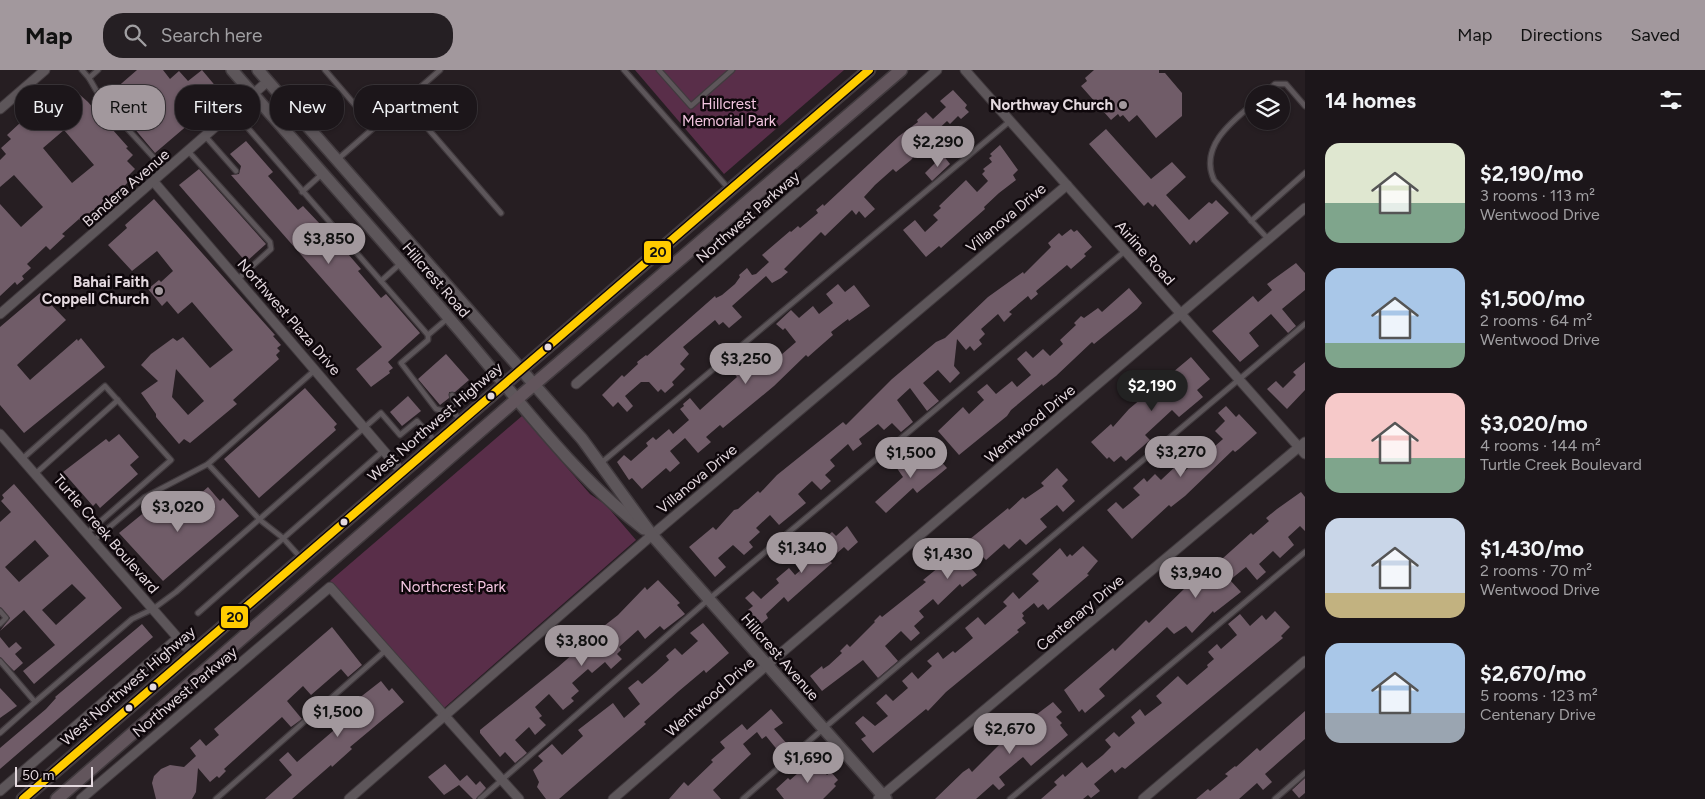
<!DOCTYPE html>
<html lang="en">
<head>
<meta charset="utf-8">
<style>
  :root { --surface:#1c161a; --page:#251f23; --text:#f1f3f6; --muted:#a09fa2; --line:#3a3539; --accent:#a2989d }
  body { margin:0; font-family:Figtree,sans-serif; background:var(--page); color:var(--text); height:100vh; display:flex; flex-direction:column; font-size:19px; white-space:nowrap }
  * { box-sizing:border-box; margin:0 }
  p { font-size:16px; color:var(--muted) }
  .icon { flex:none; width:28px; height:28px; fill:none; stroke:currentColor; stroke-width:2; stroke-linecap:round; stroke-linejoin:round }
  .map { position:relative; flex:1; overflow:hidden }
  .side { display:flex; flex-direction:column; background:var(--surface); width:400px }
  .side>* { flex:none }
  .hud { position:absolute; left:15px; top:15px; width:475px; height:45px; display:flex; gap:10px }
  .fabs { position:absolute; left:1245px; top:15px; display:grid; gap:10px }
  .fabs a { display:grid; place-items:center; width:45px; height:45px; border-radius:50%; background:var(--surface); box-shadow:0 1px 4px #0004,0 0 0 1px var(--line); font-size:25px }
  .scale { position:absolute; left:15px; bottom:12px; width:78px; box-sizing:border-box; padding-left:5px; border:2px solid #e4d9df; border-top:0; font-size:14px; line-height:18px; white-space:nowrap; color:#e4d9df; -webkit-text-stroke:4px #0e070b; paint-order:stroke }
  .price { position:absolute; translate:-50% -42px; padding:0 11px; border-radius:18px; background:var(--accent); color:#111; font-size:16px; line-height:32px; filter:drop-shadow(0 1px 2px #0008) }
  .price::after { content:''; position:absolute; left:50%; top:30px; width:15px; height:11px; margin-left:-8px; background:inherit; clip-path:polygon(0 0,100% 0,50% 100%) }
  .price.on { background:#222; color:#fff }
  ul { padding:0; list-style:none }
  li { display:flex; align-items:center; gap:15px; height:125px; padding:0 20px }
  li span { display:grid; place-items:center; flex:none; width:140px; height:100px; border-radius:15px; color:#555 }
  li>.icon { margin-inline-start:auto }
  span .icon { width:60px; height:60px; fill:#fffc; stroke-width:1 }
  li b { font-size:21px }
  h2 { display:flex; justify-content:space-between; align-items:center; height:60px; padding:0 20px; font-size:21px }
  .chip { padding:0 18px; border-radius:20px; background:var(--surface); box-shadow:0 1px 4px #0004,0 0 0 1px var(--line); font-size:18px; line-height:45px }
  .chip.on { background:var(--accent); color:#111 }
  header { display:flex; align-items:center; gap:30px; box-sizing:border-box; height:70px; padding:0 25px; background:var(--accent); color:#111 }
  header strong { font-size:24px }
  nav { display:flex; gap:28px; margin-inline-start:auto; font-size:18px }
  .search { width:350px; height:45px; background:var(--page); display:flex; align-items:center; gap:12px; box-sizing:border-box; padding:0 18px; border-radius:20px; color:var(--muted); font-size:19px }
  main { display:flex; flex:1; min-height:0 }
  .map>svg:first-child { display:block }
  .green { fill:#592e49 }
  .building { fill:#705c68; fill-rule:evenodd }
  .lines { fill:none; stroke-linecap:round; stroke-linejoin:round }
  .lane-casing { stroke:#413a3e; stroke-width:7 }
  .street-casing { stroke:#413a3e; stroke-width:11 }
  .secondary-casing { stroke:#413a3e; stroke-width:14 }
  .primary-casing { stroke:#413a3e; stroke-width:15 }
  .lane { stroke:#5d565a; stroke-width:4.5 }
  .street { stroke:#5d565a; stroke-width:9 }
  .secondary { stroke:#5d565a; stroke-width:11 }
  .primary { stroke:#62555c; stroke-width:12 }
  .bus-1-casing { stroke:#0e070b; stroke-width:11 }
  .bus-1 { stroke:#fc0; stroke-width:8 }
  .poi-dot { fill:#a2989d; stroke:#0e070b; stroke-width:2 }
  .bus-dot { fill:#e4d9df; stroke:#0e070b; stroke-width:2 }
  .labels { text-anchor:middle; stroke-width:5; stroke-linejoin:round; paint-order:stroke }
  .park-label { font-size:15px; fill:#f3c5e0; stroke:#0e070b }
  .poi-label { font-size:15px; font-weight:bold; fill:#e4d9df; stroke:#0e070b; text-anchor:end }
  .street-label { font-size:15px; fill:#e4d9df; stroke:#0e070b }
  .line-badge { stroke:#0e070b; stroke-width:2 }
  .pale-badge-label { font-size:14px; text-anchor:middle; font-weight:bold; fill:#111 }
</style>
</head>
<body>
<header>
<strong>Map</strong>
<div class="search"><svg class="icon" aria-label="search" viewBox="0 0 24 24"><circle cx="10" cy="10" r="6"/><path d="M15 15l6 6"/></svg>Search here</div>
<nav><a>Map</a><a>Directions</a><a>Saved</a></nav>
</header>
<main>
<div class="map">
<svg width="1305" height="729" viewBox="0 0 1305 729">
  <rect width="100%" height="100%" fill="#261e22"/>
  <g class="green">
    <polygon points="635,0 844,0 724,104"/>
    <polygon points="522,346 590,424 606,435 636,470 443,639 330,511"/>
  </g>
  <g class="building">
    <polygon points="137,0 163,0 170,9 179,1 188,11 202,0 223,25 155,83 107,26"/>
    <polygon points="1094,0 1159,0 1159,3 1165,3 1182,23 1182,46 1156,68 1137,45 1129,52 1123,45 1120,47 1118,44 1111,50 1081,16 1087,11 1085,8"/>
    <polygon points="953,20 967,35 965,38 969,42 961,49 958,46 950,54 947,51 914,82 916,84 911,90 896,102 893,99 875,115 864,127 875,139 865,148 859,141 856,145 852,140 825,166 821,162 784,199 788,202 781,208 772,213 766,206 732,236 742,247 729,258 723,252 719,255 715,250 683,277 689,284 680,294 685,299 672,312 674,315 665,323 661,319 658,322 649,312 641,312 625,326 633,336 627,342 618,332 613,337 602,325 622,305 624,307 638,294 637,292 646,285 647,286 715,226 716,228 722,225 735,214 740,207 739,205 747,198 752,205 756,204 769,192 762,185 790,161 791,162 798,156 800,158 818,143 816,140 823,134 824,136 899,66 918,52 917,50 926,42 933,49 946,37 940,31"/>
    <path d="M67,21L74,29L79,24L88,32L128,77L126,78L133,85L127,91L135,99L128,106L131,109L111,130L82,152L79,149L62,164L65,166L50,180L46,176L27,194L31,198L22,206L24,209L17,215L15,212L0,226V134L21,157L43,137L14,105L0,117V90L6,84L1,78L11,69L7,65L34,40L52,26L56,30ZM64,60L94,95L72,113L43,78Z"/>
    <polygon points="1106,59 1151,109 1172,92 1186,107 1166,125 1189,150 1209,132 1212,134 1216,130 1229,143 1196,173 1194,170 1190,175 1155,134 1153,137 1148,132 1144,136 1089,74"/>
    <polygon points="246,71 273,102 268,106 298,140 303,136 321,155 318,158 338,181 342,177 361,199 358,201 381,228 386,224 420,263 388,292 393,298 389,301 390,303 371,317 356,299 382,277 231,105 239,104 241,96 230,84"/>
    <polygon points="1000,75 1018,100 1013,105 1016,110 999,123 984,137 985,139 941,178 939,176 926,187 903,160 915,150 925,162 938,150 933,145 941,138 939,136 966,110 977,122 988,111 982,104 985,101 983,99 992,92 989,88 992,86 990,84"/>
    <polygon points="943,85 950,94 932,111 925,103"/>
    <polygon points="199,99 266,174 246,192 179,115"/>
    <path d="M154,129L275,265L273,266L281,275L277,278L280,281L276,285L279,289L233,330L237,334L190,373L184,369L179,374L156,347V344L141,323L158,311L141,295L151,284L173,268L177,271L183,267L210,298L233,280L192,232L178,244L167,231L162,236L148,219L159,210L161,212L173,201L157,181L132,201L108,175L127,158L125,155ZM176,299L204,331L188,345L172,327Z"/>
    <polygon points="1071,159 1074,162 1077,160 1092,177 1084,184 1086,186 1071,199 1067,195 1036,221 1038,224 1031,230 1028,226 1009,242 1012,244 1004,252 998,244 981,259 985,264 979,270 982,274 974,281 970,276 966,280 957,269 954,296 960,303 950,313 938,300 923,313 939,331 927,341 910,318 897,330 913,352 901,362 892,353 884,360 878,354 859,369 862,374 853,381 848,374 830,390 835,396 825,405 831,411 821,420 812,411 798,424 806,433 779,455 770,445 756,458 760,462 749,472 753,477 744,485 733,475 718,488 726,497 715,507 689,477 713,457 716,460 734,440 738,439 758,421 760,423 777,405 843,352 846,355 892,309 936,272 945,268 988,227 1023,202 1024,204 1051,177 1048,173 1059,163 1062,166"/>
    <polygon points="1296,193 1305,203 1305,220 1282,239 1296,256 1288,263 1271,244 1249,263 1259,276 1240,292 1212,261 1253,226 1258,232 1272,220 1267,214"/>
    <polygon points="838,214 845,222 854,215 870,236 849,251 848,249 831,262 833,265 817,279 808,287 806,285 774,316 723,358 720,355 706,367 711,372 698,383 685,368 670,381 680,393 670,402 666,398 642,419 632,408 629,410 617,392 624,385 631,391 648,376 646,373 653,367 656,370 669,359 673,364 689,350 680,339 684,336 683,334 690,328 700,340 737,307 731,300 743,290 745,292 760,279 766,286 775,278 781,285 796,272 785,258 783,260 776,254 791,240 799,248 813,236 819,244 833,233 826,224"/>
    <polygon points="1129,218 1142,233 1137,239 1094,274 1092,272 1056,306 1043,316 1042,314 1011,340 1007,346 959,385 938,361 963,337 969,344 984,330 977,322 987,314 996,324 1012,311 1017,317 1031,305 1017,289 1026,281 1033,288 1043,279 1050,286 1063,274 1060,270 1076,255 1074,253 1081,246 1084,248 1098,238 1102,242"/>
    <polygon points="40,223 66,250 17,295 30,310 77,269 78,271 81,268 105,297 24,363 0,335 0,257"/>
    <polygon points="446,284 469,310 455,322 449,322 449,328 440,335 418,309"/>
    <polygon points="1191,287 1210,309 1197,320 1203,327 1179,347 1172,340 1145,365 1150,370 1126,391 1121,386 1114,392 1109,387 1107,389 1091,372 1111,354 1113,357 1129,339"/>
    <polygon points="1305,292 1305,320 1287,339 1267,319 1276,311 1283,318 1296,305 1293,302"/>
    <polygon points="305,318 337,354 334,357 336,360 259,428 224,389"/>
    <polygon points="408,326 421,341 402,356 390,342"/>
    <polygon points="1226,336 1236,347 1239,344 1257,363 1239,379 1235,382 1233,380 1185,426 1171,437 1169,435 1132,469 1107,440 1116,432 1123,439 1140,425 1133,418 1144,408 1147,412 1155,404 1161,410 1178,394 1185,401 1204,382 1206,384 1223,369 1215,361 1225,351 1218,343"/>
    <polygon points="119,364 139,387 130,395 138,404 100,438 96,433 93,436 63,402 106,369 109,372"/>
    <polygon points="908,382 918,393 929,384 932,388 935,385 947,398 917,423 913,418 886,443 875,432 903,407 894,394"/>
    <polygon points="1057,398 1068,410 1062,416 1075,431 1063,442 1057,435 1040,449 1047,457 1026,475 1020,469 1009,479 1004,474 986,490 983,487 970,497 977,505 962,517 960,514 938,535 933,529 919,541 924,547 914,556 920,563 911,571 901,561 885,576 898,591 878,608 863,590 822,621 810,606 822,596 823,599 829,595 842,583 840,581 847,574 850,577 875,552 874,551 880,545 882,547 926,512 923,510 939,497 937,496 1008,438 1009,440 1023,427 1025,429 1044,416 1041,413"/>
    <path d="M14,414L122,538L34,614L23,601L55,575L24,540L0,561L10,548L0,537V452L11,442L1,431L4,428L2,425ZM35,470L49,486L19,512L5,497ZM72,514L86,528L56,555L42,540Z"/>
    <polygon points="208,417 220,431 223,428 239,446 163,511 119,463 152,436 168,452"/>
    <polygon points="1301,422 1305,427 1305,461 1300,456 1288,467 1294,475 1280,488 1273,481 1259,494 1266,502 1257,510 1246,497 1230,510 1241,522 1214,543 1213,541 1192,563 1186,556 1174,564 1167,557 1099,619 1105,626 1085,643 1082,639 1079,642 1064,620 1113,578 1115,581 1146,550 1149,553 1186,517 1188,519 1203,506 1251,463 1253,465 1269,451 1266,448 1277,439"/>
    <polygon points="847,456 858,472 848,481 844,477 829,490 832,493 788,532 784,527 766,544 768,548 761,554 748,540 753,536 745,528 753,521 761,529 779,513 776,509 789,498 795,505 810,492 802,482 810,475 812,479 832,462 836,466"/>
    <polygon points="1083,476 1098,491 1087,504 1089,505 1048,540 1043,534 1038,538 1034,533 1022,543 1024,546 1022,548 1026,553 1017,560 1019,562 946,622 928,641 926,639 873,683 861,669 866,666 855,653 863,646 875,656 888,646 876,633 886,624 893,631 908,618 902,611 912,602 918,609 932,596 927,591 938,582 943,589 953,581 955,583 973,568 965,558 978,547 985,555 1007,536 1003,532 1013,522 1019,529 1039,511 1032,504 1060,478 1067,487 1070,484 1072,486"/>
    <polygon points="658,510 680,533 677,535 685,544 664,560 660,556 645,569 638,560 619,577 621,580 617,584 622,589 611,599 605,592 592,603 588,599 572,613 579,621 571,628 574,631 563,640 549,624 535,637 542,646 539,648 546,655 535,665 529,657 515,670 527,683 515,693 505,682 500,687 480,663 480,660 558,597 574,583 572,581 618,545 645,517 647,520"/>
    <polygon points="1275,541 1290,557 1281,566 1283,568 1125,699 1122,697 1115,703 1112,699 1094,714 1100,721 1091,728 1088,725 1083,729 1041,729 1057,715 1054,712 1063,704 1065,707 1082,692 1087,698 1103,685 1111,677 1105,670 1114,662 1119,667 1135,653 1131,647 1140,639 1145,646 1162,633 1156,626 1178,606 1187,615 1208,597 1207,595 1214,589 1208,582 1217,574 1221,579 1237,565 1228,554 1240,544 1250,556 1262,545 1266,550"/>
    <polygon points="703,553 729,583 706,603 704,600 679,621 644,652 646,654 559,729 546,729 537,717 539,712 533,700 543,691 538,686 552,674 562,685 583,666 578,660 613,633 624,648 640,634 628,618 638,610 642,614 656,602 669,590 666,586 675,578 682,585 698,571 690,563"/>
    <polygon points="142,554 153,567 0,699 0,678 46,639 56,628 55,627"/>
    <polygon points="332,557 362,595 348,607 341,599 311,625 303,616 287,631 302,649 291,657 282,647 224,699 226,701 219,708 217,706 210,712 198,698 196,722 192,729 156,729 152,713 154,706 161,699 170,695 184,697 196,686 190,678 200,669 206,676 219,665 214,659"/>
    <polygon points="0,567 9,578 16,572 22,578 15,584 23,593 14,601 0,587"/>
    <polygon points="381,611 389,621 392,618 404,632 350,677 352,679 332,697 331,695 292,729 265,729 292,705 279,690 288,682 297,692 340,655 326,639 341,626 349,636"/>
    <polygon points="0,618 17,636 0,648"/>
    <polygon points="1053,632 1062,642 1056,647 1062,653 1060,655 1068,665 1031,696 1023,687 999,707 1005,715 999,720 993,714 976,729 935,729 963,702 969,698 972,702 1008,666"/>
    <polygon points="771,639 783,653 774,659 788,675 779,682 766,666 762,669 757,662 743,674 751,684 713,720 721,729 669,729 684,712 688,716 713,692 711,690 725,678 720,672 742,654 747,660"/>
    <polygon points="1305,641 1305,669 1265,704 1272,712 1263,720 1257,713 1239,729 1196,729 1208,719 1210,721 1228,706 1225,704 1235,696 1236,697 1257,678 1260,681"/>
    <polygon points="813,690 827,705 831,702 838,710 834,714 836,716 823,729 784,729 776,719 788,708 790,710"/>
    <polygon points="445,694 460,711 467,705 476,715 480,711 486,718 476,729 473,729 459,715 444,725 428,707"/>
    <polygon points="1305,708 1305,723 1299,728 1292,720"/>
  </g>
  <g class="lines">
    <g class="lane-casing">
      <g id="lane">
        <polyline points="82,0 89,8 98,0"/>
        <polyline points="325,0 374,57"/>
        <polyline points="624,0 729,119"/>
        <polyline points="659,0 691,36 732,0"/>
        <polyline points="89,8 103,32 165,100"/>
        <polyline points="1264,24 1275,14 1286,14 1305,36"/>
        <polyline points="404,31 501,143"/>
        <path d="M1254,33C1231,52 1199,77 1214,110L1268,169"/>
        <polyline points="234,42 381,211 401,193"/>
        <polyline points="206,67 236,101"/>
        <polyline points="189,82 270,172 271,179 238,209"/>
        <polyline points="338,89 440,0"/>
        <polyline points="302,122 322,104"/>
        <polyline points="1251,151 1305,103"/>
        <polyline points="381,211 428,265 448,248"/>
        <polyline points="428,265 428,270 401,293 436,339 444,341 450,338 461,351"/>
        <polyline points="450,338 455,333 452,325"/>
        <polyline points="22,389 105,316 171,390 87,463"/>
        <polyline points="601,393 1010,51"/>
        <polyline points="208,394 260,450 283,468 301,488"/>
        <polyline points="35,404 118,330"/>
        <polyline points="93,471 145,427 208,394 315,300"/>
        <polyline points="0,541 6,548 0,554"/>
        <polyline points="198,543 383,381"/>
        <polyline points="0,591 35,632 0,663"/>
        <polyline points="35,632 132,549 153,539 176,522 381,343 400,365 417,351 435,371"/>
        <polyline points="216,729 386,580"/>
        <polyline points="480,729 709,529 1125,181"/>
        <polyline points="743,729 823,659 1305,254"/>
        <polyline points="1010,729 1305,482"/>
        <polyline points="1275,729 1305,703"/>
      </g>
    </g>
    <g class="street-casing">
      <g id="street">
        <polyline points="965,0 1305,384"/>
        <polyline points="0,39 45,0"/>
        <polyline points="154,112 401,401"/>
        <polyline points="0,244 268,11"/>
        <polyline points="576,314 937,0"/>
        <polyline points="0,364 191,583"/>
        <polyline points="0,721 178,568"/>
        <polyline points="81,729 330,517 519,729"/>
        <polyline points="349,729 652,465 1067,115"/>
        <polyline points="613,729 767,595 1305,138"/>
        <polyline points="878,729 1305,372"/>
        <polyline points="1143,729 1305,591"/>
      </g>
    </g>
    <g class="secondary-casing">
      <g id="secondary">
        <path d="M232,0C306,85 381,168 454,254C513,322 572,405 644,459"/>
        <polyline points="258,0 582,369 652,465 886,729"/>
      </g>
    </g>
    <g class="primary-casing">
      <g id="primary">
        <polyline points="23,729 869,0"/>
        <polyline points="57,729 517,329 901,0"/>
      </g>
    </g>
    <use href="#lane" class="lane"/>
    <use href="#street" class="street"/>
    <use href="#secondary" class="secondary"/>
    <use href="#primary" class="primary"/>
    <g class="bus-1-casing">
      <polyline id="bus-1" points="23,729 869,0"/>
    </g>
    <use href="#bus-1" class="bus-1"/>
  </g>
  <g class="poi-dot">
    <circle cx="1123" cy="35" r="5"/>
    <circle cx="159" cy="221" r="5"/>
  </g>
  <g class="bus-dot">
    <circle cx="548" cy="277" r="4.5"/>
    <circle cx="491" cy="326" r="4.5"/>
    <circle cx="344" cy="452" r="4.5"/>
    <circle cx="153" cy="617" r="4.5"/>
    <circle cx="129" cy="638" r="4.5"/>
  </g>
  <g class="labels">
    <g class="park-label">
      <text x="729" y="39">Hillcrest<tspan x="729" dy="17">Memorial Park</tspan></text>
      <text x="453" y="522">Northcrest Park</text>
    </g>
    <g class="poi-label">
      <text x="1113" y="40">Northway Church</text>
      <text x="149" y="217">Bahai Faith<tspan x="149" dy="17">Coppell Church</tspan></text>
    </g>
    <g class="street-label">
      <text transform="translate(126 118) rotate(-41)" y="5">Bandera Avenue</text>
      <text transform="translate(748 147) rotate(-41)" y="5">Northwest Parkway</text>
      <text transform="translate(1006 148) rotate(-40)" y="5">Villanova Drive</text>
      <text transform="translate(1145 183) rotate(48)" y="5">Airline Road</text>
      <text transform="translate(436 210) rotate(49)" y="5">Hillcrest Road</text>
      <text transform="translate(289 247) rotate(49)" y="5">Northwest Plaza Drive</text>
      <text transform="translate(435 352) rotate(-41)" y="5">West Northwest Highway</text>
      <text transform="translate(1030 354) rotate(-40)" y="5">Wentwood Drive</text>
      <text transform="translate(697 409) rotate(-40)" y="5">Villanova Drive</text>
      <text transform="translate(106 464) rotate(49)" y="5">Turtle Creek Boulevard</text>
      <text transform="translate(1080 543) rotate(-40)" y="5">Centenary Drive</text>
      <text transform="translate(780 587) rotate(49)" y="5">Hillcrest Avenue</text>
      <text transform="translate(128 616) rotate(-41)" y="5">West Northwest Highway</text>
      <text transform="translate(185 622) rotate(-40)" y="5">Northwest Parkway</text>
      <text transform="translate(710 627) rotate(-41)" y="5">Wentwood Drive</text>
    </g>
  </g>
  <g class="line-badge">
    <rect x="643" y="170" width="29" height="24" rx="5" fill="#fc0"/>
    <rect x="220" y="535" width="29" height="24" rx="5" fill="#fc0"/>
  </g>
  <g class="pale-badge-label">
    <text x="658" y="187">20</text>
    <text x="235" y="552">20</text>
  </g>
</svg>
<div class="fabs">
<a><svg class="icon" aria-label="layers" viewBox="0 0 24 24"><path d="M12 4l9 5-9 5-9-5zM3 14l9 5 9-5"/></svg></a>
</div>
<div class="scale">50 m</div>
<b class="price" style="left:938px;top:98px">$2,290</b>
<b class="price" style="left:329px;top:195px">$3,850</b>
<b class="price" style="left:746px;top:315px">$3,250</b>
<b class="price on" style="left:1152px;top:342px">$2,190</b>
<b class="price" style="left:1181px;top:408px">$3,270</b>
<b class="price" style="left:911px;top:409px">$1,500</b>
<b class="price" style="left:178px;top:463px">$3,020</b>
<b class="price" style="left:802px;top:504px">$1,340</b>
<b class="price" style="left:948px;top:510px">$1,430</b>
<b class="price" style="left:1196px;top:529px">$3,940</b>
<b class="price" style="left:582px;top:597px">$3,800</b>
<b class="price" style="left:338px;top:668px">$1,500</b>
<b class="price" style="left:1010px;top:685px">$2,670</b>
<b class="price" style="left:808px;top:714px">$1,690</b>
<div class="hud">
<a class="chip">Buy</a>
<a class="chip on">Rent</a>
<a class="chip">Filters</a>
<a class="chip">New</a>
<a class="chip">Apartment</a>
</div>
</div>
<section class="side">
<h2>14 homes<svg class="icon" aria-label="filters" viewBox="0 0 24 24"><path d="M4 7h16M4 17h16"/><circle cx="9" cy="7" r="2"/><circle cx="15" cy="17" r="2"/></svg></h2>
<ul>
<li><span style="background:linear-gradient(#dfe7d0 60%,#7fa58c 0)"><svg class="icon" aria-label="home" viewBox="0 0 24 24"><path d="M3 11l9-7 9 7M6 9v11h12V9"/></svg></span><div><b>$2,190/mo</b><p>3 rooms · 113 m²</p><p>Wentwood Drive</p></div></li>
<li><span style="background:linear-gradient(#a9c7e8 75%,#7fa58c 0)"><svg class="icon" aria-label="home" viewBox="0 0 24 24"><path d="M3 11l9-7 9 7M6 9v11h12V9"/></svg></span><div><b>$1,500/mo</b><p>2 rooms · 64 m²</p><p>Wentwood Drive</p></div></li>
<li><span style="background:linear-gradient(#f6c9c9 65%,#7fa58c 0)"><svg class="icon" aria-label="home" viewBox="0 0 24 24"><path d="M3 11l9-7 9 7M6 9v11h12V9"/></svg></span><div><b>$3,020/mo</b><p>4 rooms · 144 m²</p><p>Turtle Creek Boulevard</p></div></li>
<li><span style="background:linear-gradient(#c9d6e8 75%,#c2b280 0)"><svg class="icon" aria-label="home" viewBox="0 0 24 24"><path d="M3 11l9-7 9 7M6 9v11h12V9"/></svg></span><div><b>$1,430/mo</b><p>2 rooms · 70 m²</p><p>Wentwood Drive</p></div></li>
<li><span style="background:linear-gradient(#a9c7e8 70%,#9aa5b1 0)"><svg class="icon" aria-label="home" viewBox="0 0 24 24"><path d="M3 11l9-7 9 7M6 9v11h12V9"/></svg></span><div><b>$2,670/mo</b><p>5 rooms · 123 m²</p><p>Centenary Drive</p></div></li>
</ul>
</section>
</main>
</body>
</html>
